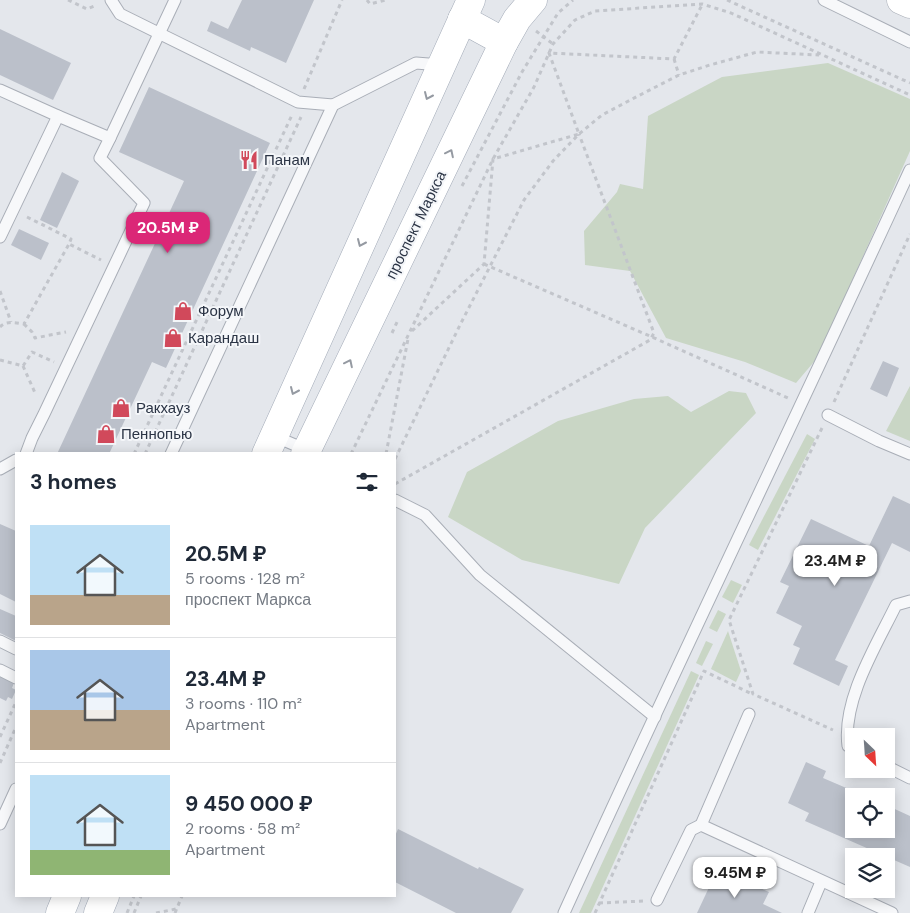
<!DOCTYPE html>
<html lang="en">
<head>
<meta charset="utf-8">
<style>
  :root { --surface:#fff; --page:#f6f6f7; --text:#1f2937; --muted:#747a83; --line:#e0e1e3; --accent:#db2777 }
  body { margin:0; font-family:"DM Sans",sans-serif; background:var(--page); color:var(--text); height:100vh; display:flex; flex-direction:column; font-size:19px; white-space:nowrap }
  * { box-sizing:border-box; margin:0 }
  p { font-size:16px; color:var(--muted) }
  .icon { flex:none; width:28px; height:28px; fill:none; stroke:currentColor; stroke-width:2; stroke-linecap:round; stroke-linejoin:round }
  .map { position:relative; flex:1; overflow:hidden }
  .panel { position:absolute; left:15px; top:452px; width:381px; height:445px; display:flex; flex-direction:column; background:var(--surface); border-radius:0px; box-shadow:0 2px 12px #0003 }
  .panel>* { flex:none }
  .needle { width:32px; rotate:155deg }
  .tools { position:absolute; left:845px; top:728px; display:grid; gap:10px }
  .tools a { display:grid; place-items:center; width:50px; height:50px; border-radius:0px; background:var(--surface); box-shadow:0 2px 12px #0003; font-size:25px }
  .price { position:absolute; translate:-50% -42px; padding:0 11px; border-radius:10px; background:#fff; color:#222; font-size:16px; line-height:32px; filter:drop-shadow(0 1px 2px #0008) }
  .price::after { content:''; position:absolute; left:50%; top:30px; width:15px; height:11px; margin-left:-8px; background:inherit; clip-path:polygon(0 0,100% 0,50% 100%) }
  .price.on { background:var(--accent); color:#fff }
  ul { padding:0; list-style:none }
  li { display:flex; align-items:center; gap:15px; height:125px; padding:0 15px }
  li+li { border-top:1px solid var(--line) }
  li span { display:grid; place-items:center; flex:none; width:140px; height:100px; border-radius:0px; color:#555 }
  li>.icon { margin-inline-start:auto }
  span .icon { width:60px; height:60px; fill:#fffc; stroke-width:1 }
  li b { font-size:21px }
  h2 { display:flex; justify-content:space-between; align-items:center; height:60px; padding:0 15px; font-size:21px }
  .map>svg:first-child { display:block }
  .green { fill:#c9d6c5 }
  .building { fill:#bbc0ca }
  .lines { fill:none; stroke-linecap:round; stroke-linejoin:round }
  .service-casing { stroke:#a9aeb7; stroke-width:13 }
  .secondary-casing { stroke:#a9aeb7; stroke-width:29 }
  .primary-casing { stroke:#a3abb8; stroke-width:29 }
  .path { stroke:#c2c5cb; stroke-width:3; stroke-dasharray:4 4; stroke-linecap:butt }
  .service { stroke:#f7f8fa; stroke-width:11 }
  .secondary { stroke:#fff; stroke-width:28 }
  .primary { stroke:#fff; stroke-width:28 }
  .oneway { stroke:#959aa2 }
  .labels { text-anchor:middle; stroke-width:4; stroke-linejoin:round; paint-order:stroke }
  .poi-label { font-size:15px; fill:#2b3445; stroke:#f4f6f9; text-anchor:start }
  .street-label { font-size:15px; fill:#2b3445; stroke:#f4f6f9 }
</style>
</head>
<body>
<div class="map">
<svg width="910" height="913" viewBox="0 0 910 913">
  <rect width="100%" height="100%" fill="#e4e7ec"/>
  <g class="green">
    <polygon points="828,63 910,99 910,151 818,357 796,383 745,362 666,338 630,271 585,265 584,231 617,192 620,184 643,189 648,116 722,77"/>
    <polygon points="910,386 910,441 886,431"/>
    <polygon points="729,391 746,393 756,413 645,528 619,584 522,560 448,517 467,472 558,421 634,399 668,396 691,412"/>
    <polygon points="807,434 815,439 758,550 749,545"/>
    <polygon points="731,580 742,585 733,603 722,597"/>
    <polygon points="718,610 726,614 717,632 709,628"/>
    <polygon points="728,631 741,671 736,682 711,669"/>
    <polygon points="706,641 713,644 702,666 696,663"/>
    <polygon points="691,671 699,675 591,913 579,913"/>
  </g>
  <g class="building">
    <polygon points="242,0 314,0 286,63 251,47 250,51 207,31 211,21 228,29"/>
    <polygon points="0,29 71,63 53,100 0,75"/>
    <polygon points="149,87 270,143 166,368 152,362 109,454 57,454 184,181 119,152"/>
    <polygon points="62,172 79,181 57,228 40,220"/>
    <polygon points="19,229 49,243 41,260 11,245"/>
    <polygon points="883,361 899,368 887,397 870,389"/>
    <polygon points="893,496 910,504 910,552 892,543 835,660 848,666 839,686 793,664 800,648 793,645 802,626 776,613 789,586 780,582 811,519 869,546"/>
    <polygon points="0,524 16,531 16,602 0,594"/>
    <polygon points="0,609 16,616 16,641 0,633"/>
    <polygon points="0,676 14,683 12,688 16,690 12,699 8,697 6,701 0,698"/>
    <polygon points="806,762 826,771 823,778 865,796 854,796 854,829 886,829 886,805 910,816 910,867 805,821 809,813 788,803"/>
    <polygon points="398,829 478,869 479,867 524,889 511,913 456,913 395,882 395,836"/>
    <polygon points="735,877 769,892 763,904 782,913 697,913 712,881 729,889"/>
  </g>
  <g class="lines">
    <g class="service-casing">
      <g id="service">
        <polyline points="111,0 120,14 298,102 333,105"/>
        <polyline points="824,0 910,42"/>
        <polyline points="0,90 58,116 110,138 175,0"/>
        <polyline points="0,237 58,116"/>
        <polyline points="828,415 879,441 910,454"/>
        <polyline points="274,436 309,451"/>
        <polyline points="26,454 32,438 44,414 144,203 100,158 110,138"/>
        <polyline points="171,454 333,105 416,63 441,65"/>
        <polyline points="0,469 16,460"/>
        <polyline points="395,500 425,515 480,575 655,717"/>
        <polyline points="0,641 16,649"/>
        <polyline points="0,670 16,678"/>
        <path d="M854,749L848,746C842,700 876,646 896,605L910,601"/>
        <polyline points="886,766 910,778"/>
        <polyline points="0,824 16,789"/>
        <polyline points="701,825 749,714"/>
        <polyline points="657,900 691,830 701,825 892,913"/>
        <path d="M564,913C677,664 796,418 910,170"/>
        <polyline points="808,913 821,882"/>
      </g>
    </g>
    <g class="secondary-casing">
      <polyline id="secondary" points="901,0 910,4"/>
    </g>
    <g class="primary-casing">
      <g id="primary">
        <polyline points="462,19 504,42"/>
        <polyline points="266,454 471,0"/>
        <polyline points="305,454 504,42 517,19 533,0"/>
        <polyline points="60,913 67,896"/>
        <polyline points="98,913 105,896"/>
      </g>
    </g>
    <g class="path">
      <polyline points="68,0 87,9 97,5"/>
      <polyline points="367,0 370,4 386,0"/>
      <polyline points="727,0 910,83"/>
      <polyline points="536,31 553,44"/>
      <polyline points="674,59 679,75"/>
      <polyline points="304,89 342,0"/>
      <polyline points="462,186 522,72 558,13 573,0"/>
      <polyline points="27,217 71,239 69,244 101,260"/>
      <polyline points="484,264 652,337 788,398"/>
      <polyline points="0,291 11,322"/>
      <polyline points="24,324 32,332 35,338 66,332"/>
      <path d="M0,327C6,320 16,323 24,324L69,244"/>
      <polyline points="412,331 484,264 493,159 579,134 549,53 674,59 702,5"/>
      <polyline points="392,333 398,320"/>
      <polyline points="0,360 23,366 32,352 54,362"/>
      <polyline points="23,366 36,395"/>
      <polyline points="834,402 910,234"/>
      <polyline points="822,428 729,620 753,694 833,730"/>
      <polyline points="134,454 292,115"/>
      <polyline points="145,454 301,117"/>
      <polyline points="351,454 493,159 534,87 553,44 575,20 595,11 702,4 731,13 910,95"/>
      <polyline points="386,454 408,339"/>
      <polyline points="395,459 460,325 524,200 553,161 579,134 602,115 638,96 679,75 710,65 757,52 819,55"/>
      <polyline points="395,484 650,340 654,333 579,134"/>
      <polyline points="0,737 16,702"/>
      <polyline points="0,763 16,727"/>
      <polyline points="599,903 644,901"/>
      <polyline points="127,913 134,896"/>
      <polyline points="134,913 141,896"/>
      <polyline points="156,913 176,909"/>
      <polyline points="175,913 182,896"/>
      <polyline points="595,913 704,671 752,694"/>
    </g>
    <use href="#service" class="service"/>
    <use href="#secondary" class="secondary"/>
    <use href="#primary" class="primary"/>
  </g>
  <defs><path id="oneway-chevron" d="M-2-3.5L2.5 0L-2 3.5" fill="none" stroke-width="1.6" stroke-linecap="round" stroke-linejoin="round" transform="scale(1.25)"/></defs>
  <g class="oneway">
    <use href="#oneway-chevron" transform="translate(428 96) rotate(114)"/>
    <use href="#oneway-chevron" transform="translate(450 153) rotate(-64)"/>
    <use href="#oneway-chevron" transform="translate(361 243) rotate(114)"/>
    <use href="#oneway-chevron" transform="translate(349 363) rotate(-64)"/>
    <use href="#oneway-chevron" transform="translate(294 391) rotate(114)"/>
  </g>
  <defs>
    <g id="restaurant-bare" transform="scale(1.5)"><path d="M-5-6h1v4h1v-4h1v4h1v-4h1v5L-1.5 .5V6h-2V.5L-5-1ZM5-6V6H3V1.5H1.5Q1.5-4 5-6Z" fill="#d1495b" stroke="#f4f6f9" stroke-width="2.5" paint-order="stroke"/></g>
    <g id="shop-bare" transform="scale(1.5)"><path d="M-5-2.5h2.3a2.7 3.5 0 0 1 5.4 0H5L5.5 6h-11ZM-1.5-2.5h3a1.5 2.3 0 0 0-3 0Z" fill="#d1495b" stroke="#f4f6f9" stroke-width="2.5" paint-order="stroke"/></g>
  </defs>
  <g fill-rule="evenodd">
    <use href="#restaurant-bare" x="249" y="160"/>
    <use href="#shop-bare" x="183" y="311"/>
    <use href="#shop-bare" x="173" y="338"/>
    <use href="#shop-bare" x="121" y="408"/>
    <use href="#shop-bare" x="106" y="434"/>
  </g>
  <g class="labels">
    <g class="poi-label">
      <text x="264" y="165">Панам</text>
      <text x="198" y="316">Форум</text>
      <text x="188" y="343">Карандаш</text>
      <text x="136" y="413">Ракхауз</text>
      <text x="121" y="439">Пеннопью</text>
    </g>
    <g class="street-label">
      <text transform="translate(416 225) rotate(-64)" y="5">проспект Маркса</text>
    </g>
  </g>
</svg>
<div class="tools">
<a><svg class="needle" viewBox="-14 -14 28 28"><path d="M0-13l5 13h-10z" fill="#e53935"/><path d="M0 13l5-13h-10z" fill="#747a83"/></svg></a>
<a><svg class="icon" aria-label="locate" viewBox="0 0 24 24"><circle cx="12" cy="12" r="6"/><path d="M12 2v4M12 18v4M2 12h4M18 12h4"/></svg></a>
<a><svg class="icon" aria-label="layers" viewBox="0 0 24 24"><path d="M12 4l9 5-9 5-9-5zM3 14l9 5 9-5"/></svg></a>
</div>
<b class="price on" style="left:168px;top:254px">20.5M ₽</b>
<b class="price" style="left:835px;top:587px">23.4M ₽</b>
<b class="price" style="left:735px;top:899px">9.45M ₽</b>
<section class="panel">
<h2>3 homes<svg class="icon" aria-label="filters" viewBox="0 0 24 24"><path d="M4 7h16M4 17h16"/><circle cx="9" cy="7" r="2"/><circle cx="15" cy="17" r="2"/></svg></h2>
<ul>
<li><span style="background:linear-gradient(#bfe0f5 70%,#b9a48a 0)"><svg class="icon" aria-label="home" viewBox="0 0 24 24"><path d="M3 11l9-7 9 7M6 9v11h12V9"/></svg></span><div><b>20.5M ₽</b><p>5 rooms · 128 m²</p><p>проспект Маркса</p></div></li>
<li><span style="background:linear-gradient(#a9c7e8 60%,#b9a48a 0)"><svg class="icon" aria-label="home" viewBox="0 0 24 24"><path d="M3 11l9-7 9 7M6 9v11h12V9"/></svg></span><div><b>23.4M ₽</b><p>3 rooms · 110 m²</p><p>Apartment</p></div></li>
<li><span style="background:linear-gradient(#bfe0f5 75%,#8fb573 0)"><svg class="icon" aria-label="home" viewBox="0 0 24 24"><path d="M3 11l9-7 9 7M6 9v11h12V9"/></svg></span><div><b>9 450 000 ₽</b><p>2 rooms · 58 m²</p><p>Apartment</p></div></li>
</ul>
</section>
</div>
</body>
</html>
